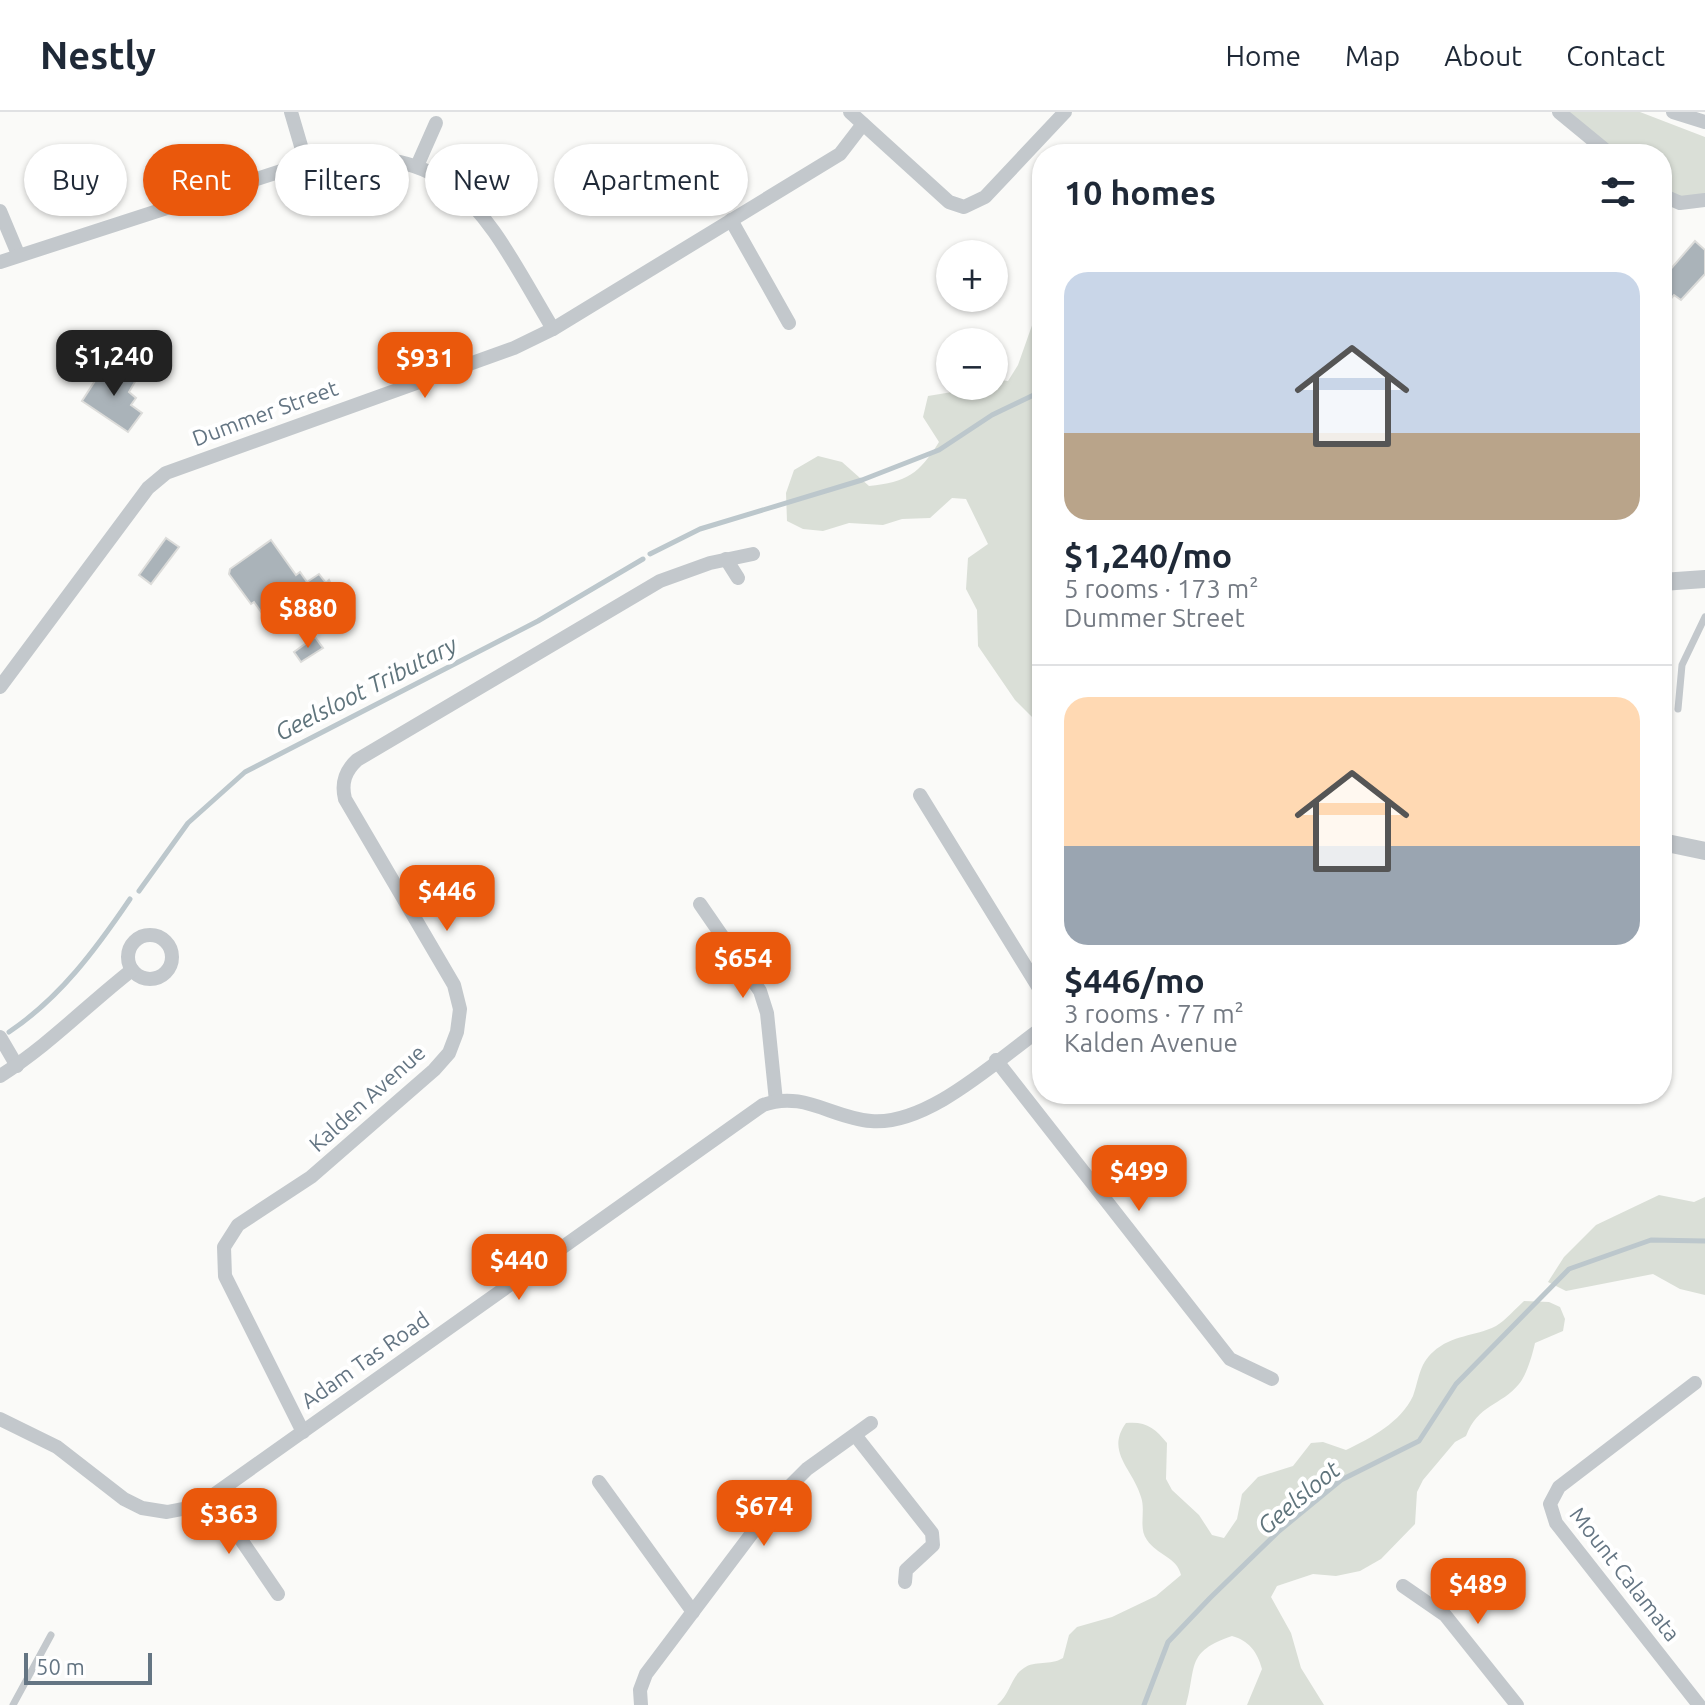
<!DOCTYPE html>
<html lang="en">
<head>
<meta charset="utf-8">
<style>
  :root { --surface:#fff; --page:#f2f2f3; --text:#1f2937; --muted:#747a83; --line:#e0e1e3; --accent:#ea580c }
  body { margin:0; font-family:Ubuntu,sans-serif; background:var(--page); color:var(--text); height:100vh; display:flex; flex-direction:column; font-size:30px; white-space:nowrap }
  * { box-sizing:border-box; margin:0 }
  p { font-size:26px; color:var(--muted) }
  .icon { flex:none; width:44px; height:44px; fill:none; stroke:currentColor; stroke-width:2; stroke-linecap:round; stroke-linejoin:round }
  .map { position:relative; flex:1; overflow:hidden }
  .sheet { position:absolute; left:1032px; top:32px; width:640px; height:960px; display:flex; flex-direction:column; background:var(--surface); border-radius:32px; box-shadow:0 2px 6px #0004 }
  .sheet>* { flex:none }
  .hud { position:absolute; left:24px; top:32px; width:760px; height:72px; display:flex; gap:16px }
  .controls { position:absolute; left:936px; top:128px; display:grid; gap:16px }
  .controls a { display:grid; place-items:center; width:72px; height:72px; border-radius:50%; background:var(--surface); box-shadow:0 2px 6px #0004; font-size:40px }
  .scale { position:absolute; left:24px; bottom:20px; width:128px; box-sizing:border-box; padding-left:8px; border:4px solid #647583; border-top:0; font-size:22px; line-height:28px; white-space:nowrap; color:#647583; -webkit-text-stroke:6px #fff; paint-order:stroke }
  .price { position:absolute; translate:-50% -68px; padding:0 18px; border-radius:16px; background:var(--accent); color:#fff; font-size:26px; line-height:52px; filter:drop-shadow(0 2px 4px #0008) }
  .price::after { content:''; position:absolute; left:50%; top:48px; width:24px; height:18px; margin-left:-12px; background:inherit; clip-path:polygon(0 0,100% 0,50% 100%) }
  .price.current { background:#222; color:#fff }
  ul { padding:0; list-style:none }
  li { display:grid; align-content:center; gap:16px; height:424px; padding:0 32px }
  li+li { border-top:2px solid var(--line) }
  li span { display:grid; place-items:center; height:248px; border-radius:24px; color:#555 }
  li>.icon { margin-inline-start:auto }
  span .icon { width:144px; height:144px; fill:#fffc; stroke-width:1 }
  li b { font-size:34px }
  h2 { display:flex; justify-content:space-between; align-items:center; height:96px; padding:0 32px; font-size:34px }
  .tag { padding:0 28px; border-radius:36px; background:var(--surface); box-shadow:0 2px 6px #0004; font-size:28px; line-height:72px }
  .tag.current { background:var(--accent); color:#fff }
  header { display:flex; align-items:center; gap:48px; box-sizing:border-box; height:112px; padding:0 40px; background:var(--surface); border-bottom:2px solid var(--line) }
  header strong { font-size:38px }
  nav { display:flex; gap:44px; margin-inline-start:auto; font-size:28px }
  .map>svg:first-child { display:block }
  .green { fill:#dadfd7 }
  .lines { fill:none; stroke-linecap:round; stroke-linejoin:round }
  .stream { stroke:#bcc7cc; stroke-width:5 }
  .building { fill:#aab3b9; stroke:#dcdcda; stroke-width:2 }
  .service { stroke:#c3c8cc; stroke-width:7 }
  .minor { stroke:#c3c8cc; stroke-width:14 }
  .tertiary { stroke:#c3c8cc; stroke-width:18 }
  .labels { text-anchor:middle; stroke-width:8; stroke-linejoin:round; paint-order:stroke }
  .street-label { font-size:22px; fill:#647583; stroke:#fff }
  .water-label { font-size:24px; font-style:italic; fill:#5f747c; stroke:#fff }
</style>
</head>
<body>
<header>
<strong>Nestly</strong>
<nav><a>Home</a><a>Map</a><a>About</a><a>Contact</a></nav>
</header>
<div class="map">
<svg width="1705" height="1593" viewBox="0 0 1705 1593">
  <rect width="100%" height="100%" fill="#fafaf8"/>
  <g class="green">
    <polygon points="1566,0 1640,0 1705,25 1705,85 1695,89 1662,78 1662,42 1617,42"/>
    <path d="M1042,198V629L1035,608L1015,588L978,534L977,498L966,477L968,446L988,432L966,387L952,386L930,406L902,407L883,413L849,411L823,419L803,417L787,409L786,381L794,358L818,344L842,350L869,374C907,370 919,362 939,330L923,305L928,284L964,278L968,274H994V267L1008,269L1018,253L1036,202Z"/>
    <polygon points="1659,1083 1694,1090 1705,1085 1705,1183 1680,1177 1653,1162 1566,1179 1548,1170 1564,1145 1596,1113"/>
    <path d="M1524,1189L1549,1190L1560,1195L1565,1207L1563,1219L1535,1231C1532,1244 1527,1262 1519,1272C1501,1294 1478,1292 1466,1324L1455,1330L1423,1368L1417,1380L1415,1412L1381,1447L1360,1459L1336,1464L1313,1462L1277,1474L1271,1485L1291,1521L1301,1556L1324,1593H1247L1262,1557C1257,1539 1249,1529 1232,1524C1185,1540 1197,1555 1186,1593H997C1011,1581 1011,1564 1024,1556C1035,1548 1050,1554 1063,1546L1069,1523L1077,1515L1112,1505L1156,1484L1181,1463C1177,1445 1157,1443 1147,1428C1138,1416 1146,1399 1141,1385C1133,1357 1105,1340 1126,1311C1146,1309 1155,1316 1167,1331L1166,1367L1172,1378L1199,1403L1212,1423L1224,1426L1237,1407L1242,1382L1258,1365L1293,1354L1311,1331L1323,1330L1346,1338C1371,1326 1401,1310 1413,1284C1419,1268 1419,1252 1433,1240C1453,1222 1474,1225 1496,1214C1506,1208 1515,1197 1524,1189Z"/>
  </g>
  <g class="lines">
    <g class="stream">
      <polyline points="650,442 700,417 862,368 939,338 992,303 1042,279"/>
      <polyline points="139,779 188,711 245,660 538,509 643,447"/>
      <path d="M9,920C60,886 96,837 130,787"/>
      <polyline points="1144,1593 1168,1530 1210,1486 1279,1419 1341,1368 1419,1329 1456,1272 1569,1157 1651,1128 1705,1129"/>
    </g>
  </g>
  <g class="building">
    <polygon points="1695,129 1705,138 1705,162 1681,188 1674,183 1662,197 1662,167"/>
    <polygon points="104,255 117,265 123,257 136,268 129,280 136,286 131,293 142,301 128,320 82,289"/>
    <polygon points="166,426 179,435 151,472 139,463"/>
    <polygon points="271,428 296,463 300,460 307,470 319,462 326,471 329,468 344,498 327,510 312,489 303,495 292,479 262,501 254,490 251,492 229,462 230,457"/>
    <polygon points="315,525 323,536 301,550 294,540"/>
  </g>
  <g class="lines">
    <g class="service">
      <polyline points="1678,597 1682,553 1705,505"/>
      <polyline points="13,1593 51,1523"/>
    </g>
    <g class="minor">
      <polyline points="291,0 306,51"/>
      <polyline points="850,0 949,90 964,95 985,85 1065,0"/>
      <polyline points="1559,0 1610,42"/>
      <polyline points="1673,0 1705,10"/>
      <polyline points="417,54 436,11"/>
      <polyline points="1662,83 1680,91 1705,88"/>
      <polyline points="0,99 18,142"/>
      <polyline points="731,108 789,211"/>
      <path d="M0,150L306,51C458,25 485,103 553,217"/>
      <polyline points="726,447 738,466"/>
      <polyline points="0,575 148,376 166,361 514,236 553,217 840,42 863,12"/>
      <polyline points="920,683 1042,881"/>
      <polyline points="700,792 760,879 767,901 776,989"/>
      <circle cx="150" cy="845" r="22"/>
      <polyline points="0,925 17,954"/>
      <polyline points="996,948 1230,1247 1272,1267"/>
      <path d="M0,964C48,934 87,893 132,858"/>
      <polyline points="1695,1271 1559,1375 1550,1392 1556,1411 1699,1593"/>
      <path d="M0,1307L57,1335L124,1387L142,1396L167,1400L198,1394L763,993C803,978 832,1006 871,1009C928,1014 997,948 1042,916"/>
      <path d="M303,1320L225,1164L224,1135L238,1113L311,1065L434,958L449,941L457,920L460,897L454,873L345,687C341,671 345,659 357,648L660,469L710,451L753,442"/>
      <polyline points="855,1323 932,1421 933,1433 906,1458 905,1470"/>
      <polyline points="599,1370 693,1500"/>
      <polyline points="212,1385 278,1482"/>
      <polyline points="1403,1474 1445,1503 1517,1593"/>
      <polyline points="641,1593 640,1578 646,1562 780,1384 807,1357 871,1311"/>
    </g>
    <g class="tertiary">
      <polyline points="1662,470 1705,467"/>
      <polyline points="1662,730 1705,739"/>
    </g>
  </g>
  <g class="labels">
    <g class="street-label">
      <text transform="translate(265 301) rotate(-20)" y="8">Dummer Street</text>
      <text transform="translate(367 986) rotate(-42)" y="8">Kalden Avenue</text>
      <text transform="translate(365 1248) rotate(-35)" y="8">Adam Tas Road</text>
      <text transform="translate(1625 1462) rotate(52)" y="8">Mount Calamata</text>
    </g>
    <g class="water-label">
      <text transform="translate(366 577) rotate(-27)" y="8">Geelsloot Tributary</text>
      <text transform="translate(1299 1386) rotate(-40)" y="8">Geelsloot</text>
    </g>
  </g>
</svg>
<div class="controls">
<a>+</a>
<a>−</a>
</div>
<div class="scale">50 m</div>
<b class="price current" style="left:114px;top:286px">$1,240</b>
<b class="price" style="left:425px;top:288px">$931</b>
<b class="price" style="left:308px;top:538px">$880</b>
<b class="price" style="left:447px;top:821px">$446</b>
<b class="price" style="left:743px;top:888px">$654</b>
<b class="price" style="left:1139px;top:1101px">$499</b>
<b class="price" style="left:519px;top:1190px">$440</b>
<b class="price" style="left:764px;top:1436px">$674</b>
<b class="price" style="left:229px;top:1444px">$363</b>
<b class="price" style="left:1478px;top:1514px">$489</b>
<div class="hud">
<a class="tag">Buy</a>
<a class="tag current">Rent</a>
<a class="tag">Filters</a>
<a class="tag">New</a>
<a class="tag">Apartment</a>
</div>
<section class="sheet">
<h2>10 homes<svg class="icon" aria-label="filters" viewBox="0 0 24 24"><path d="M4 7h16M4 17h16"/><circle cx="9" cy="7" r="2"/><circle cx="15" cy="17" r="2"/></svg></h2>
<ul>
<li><span style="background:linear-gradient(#c9d6e8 65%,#b9a48a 0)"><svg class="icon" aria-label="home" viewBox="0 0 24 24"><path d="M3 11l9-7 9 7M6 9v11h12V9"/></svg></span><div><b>$1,240/mo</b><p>5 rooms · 173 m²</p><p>Dummer Street</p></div></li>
<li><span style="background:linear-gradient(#ffd9b3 60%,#9aa5b1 0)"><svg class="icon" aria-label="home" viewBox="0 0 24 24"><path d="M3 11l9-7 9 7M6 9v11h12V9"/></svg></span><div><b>$446/mo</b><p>3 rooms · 77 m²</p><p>Kalden Avenue</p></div></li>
</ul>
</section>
</div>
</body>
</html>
